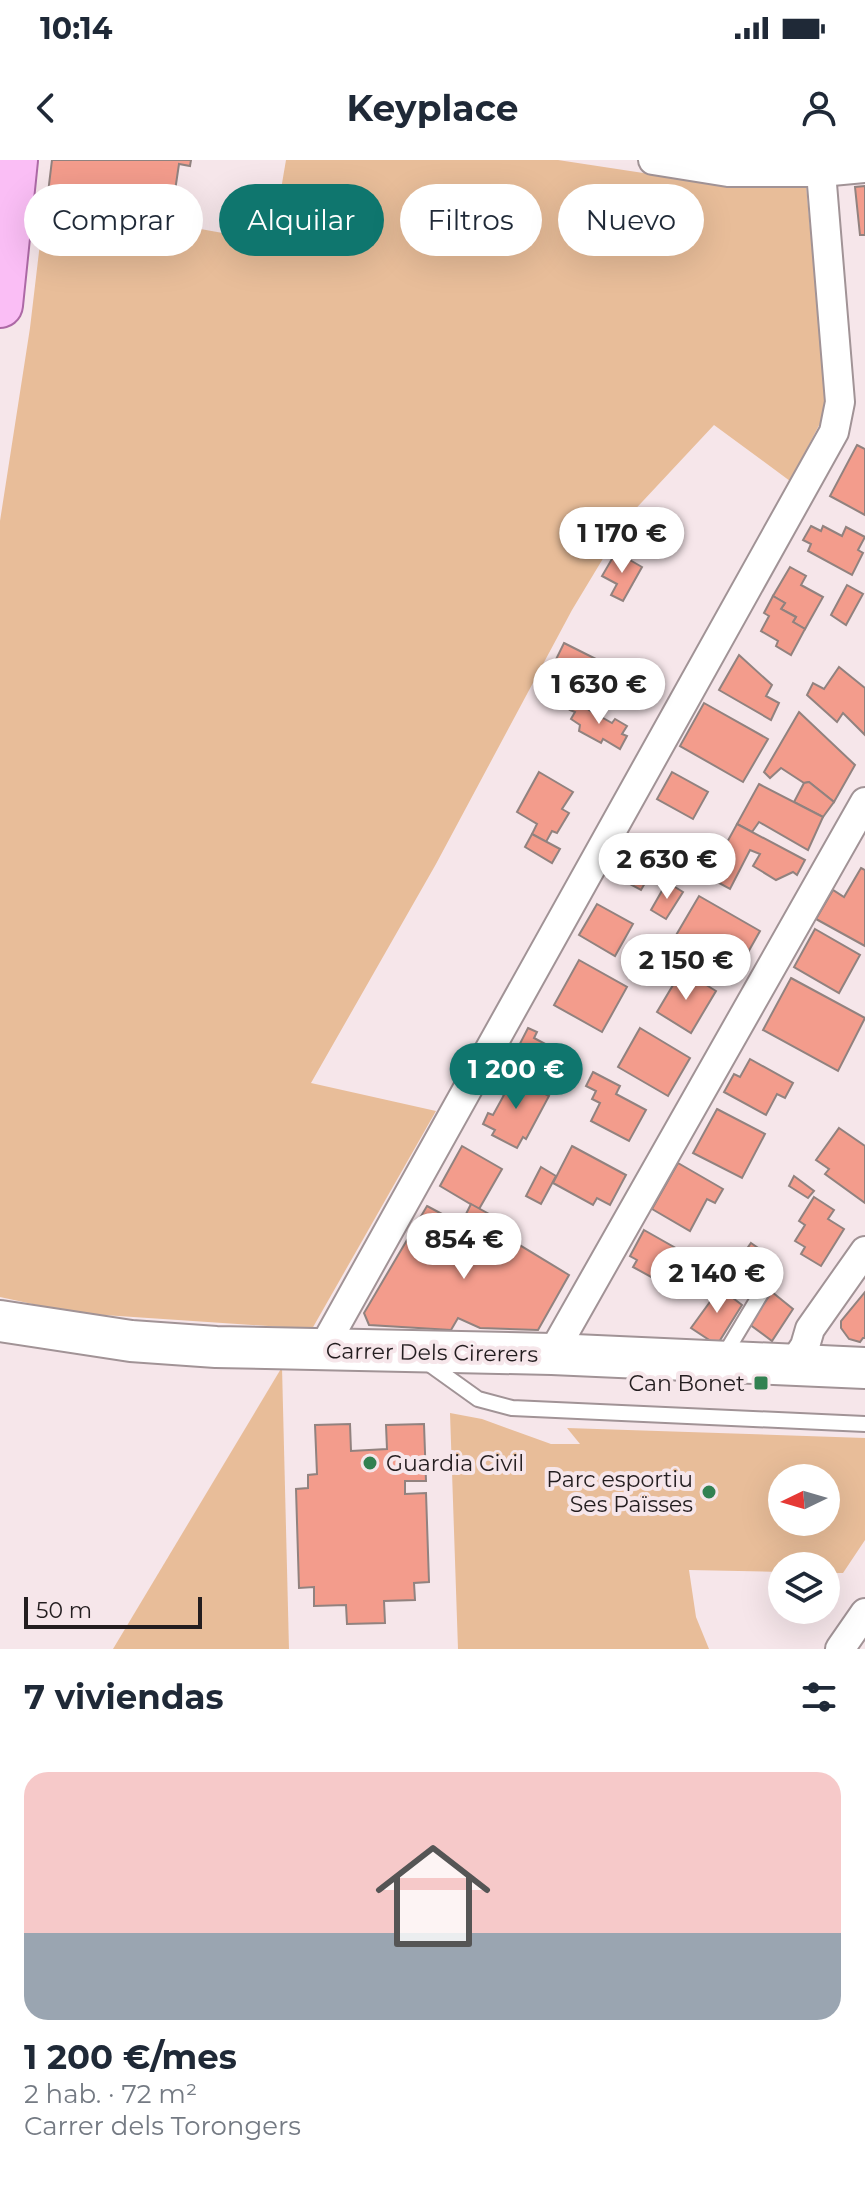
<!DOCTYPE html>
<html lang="es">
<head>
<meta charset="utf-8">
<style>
  :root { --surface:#fff; --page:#f2f2f3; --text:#1f2937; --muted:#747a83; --line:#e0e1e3; --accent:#0f766e }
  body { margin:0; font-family:Montserrat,sans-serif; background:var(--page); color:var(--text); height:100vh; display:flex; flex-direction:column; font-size:30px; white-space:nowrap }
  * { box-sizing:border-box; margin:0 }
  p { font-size:26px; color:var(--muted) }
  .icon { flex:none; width:44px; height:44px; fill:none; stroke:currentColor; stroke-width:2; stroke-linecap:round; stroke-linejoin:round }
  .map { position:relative; height:1489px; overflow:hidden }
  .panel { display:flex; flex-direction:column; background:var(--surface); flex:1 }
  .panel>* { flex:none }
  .hud { position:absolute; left:24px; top:24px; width:818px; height:72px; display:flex; gap:16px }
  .needle { width:52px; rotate:265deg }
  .fabs { position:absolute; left:768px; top:1304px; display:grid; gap:16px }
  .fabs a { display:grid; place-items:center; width:72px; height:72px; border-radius:50%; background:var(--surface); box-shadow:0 8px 32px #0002; font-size:40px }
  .scale { position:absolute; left:24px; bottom:20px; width:178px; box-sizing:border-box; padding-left:8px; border:4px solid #231d1f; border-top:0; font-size:22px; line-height:28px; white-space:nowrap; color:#231d1f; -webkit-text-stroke:6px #f6e6ea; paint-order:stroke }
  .price { position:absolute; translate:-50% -68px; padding:0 18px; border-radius:28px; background:#fff; color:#222; font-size:26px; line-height:52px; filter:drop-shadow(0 2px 4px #0008) }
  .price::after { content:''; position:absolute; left:50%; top:48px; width:24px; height:18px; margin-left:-12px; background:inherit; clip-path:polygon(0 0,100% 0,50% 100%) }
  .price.on { background:var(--accent); color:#fff }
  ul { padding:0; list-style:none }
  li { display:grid; align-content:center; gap:16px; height:424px; padding:0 24px }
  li+li { border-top:2px solid var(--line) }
  li span { display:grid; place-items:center; height:248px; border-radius:24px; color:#555 }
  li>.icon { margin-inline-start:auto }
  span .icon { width:144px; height:144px; fill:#fffc; stroke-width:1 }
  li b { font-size:34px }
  h2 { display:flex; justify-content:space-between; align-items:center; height:96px; padding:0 24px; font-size:34px }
  .tag { padding:0 28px; border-radius:36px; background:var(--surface); box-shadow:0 8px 32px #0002; font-size:28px; line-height:72px }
  .tag.on { background:var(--accent); color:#fff }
  .status { display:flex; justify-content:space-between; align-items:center; height:56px; padding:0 40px; background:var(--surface); direction:ltr }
  .status svg { height:22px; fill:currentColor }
  header { display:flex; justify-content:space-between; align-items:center; height:104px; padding:0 24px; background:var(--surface); font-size:36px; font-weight:700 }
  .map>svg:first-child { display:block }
  .green { fill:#e8bd99; fill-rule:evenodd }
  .building { fill:#f39c8c; stroke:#91827f; stroke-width:2 }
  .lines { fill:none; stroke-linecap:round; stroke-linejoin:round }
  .lane-casing { stroke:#a19396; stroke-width:18 }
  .street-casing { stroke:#a19396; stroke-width:32 }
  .secondary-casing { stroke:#a19396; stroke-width:44 }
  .primary-casing { stroke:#ad69a6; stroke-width:48 }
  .lane { stroke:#fff; stroke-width:14 }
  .street { stroke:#fff; stroke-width:28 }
  .secondary { stroke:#fff; stroke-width:40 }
  .primary { stroke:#fabef5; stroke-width:44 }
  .poi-dot { fill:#328151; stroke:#f6e6ea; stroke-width:3 }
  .labels { text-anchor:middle; stroke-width:8; stroke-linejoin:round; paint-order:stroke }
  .street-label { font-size:22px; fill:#231d1f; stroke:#f6e6ea }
  .poi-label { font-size:22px; fill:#231d1f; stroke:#f6e6ea; text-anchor:end }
</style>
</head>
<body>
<div class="status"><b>10:14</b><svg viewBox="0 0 49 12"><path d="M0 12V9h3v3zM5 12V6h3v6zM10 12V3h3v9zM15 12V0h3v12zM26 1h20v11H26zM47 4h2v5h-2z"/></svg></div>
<header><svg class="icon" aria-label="back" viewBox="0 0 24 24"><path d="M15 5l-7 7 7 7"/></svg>Keyplace<svg class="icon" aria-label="person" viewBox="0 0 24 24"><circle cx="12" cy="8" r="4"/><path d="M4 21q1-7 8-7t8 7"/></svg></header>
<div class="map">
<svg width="865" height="1489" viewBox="0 0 865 1489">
  <rect width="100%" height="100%" fill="#f6e6ea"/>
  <g class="green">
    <polygon points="286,0 558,0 722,25 806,25 827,250 790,321 714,265 628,357 572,450 436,704 311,923 436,951 312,1169 74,1153 0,1137 0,361 30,168 45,41 272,82"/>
    <polygon points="282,1207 289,1489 113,1489"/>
    <path d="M450,1253L482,1259L551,1284H580L567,1268L865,1278V1380L843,1413H826V1406H782V1412L689,1410L696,1457L709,1489H458ZM826,1318V1362H782V1318Z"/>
  </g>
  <g class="building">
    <polygon points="52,0 191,0 190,6 179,4 172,51 48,33"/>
    <polygon points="865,26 865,75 860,75 855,27"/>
    <polygon points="249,29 271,34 266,62 243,58"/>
    <polygon points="857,285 865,289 865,355 830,336"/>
    <polygon points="811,366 821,371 823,366 842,376 846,367 865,377 858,390 863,393 852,415 808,391 811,384 803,380"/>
    <polygon points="616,392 642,407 623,441 611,435 617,424 602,416"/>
    <polygon points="790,407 806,416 801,425 823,437 805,469 793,462 796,457 781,449 785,443 773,436"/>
    <polygon points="847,425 863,434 846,465 831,455"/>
    <polygon points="773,436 785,443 781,449 796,457 793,462 805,469 791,495 776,486 778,481 761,471 769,456 764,453"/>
    <polygon points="564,483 596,499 573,546 541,530"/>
    <polygon points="739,495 772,525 766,536 779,543 771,560 719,530"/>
    <polygon points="839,507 865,528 865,575 843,553 837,562 807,535 813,523 824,529"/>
    <polygon points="581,541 591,546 589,550 612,563 615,559 627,566 622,574 627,576 620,589 603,579 601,583 579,571 580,565 571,559 575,552 570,550 573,546 577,548"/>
    <polygon points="704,543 768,579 743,622 680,586"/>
    <polygon points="799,552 855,605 834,642 809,622 804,623 781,608 770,618 764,612"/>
    <polygon points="539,612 573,632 562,649 569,653 557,673 552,671 546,682 532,674 537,664 517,652"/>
    <polygon points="672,612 708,632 693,659 657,639"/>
    <polygon points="809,622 834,642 823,657 794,642 804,623"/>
    <polygon points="759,624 823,657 808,690 759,662 752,672 737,664"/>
    <polygon points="737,664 805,700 797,715 793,712 776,720 753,706 760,694 750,690 730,729 708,717"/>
    <polygon points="532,674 560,689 552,703 525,687"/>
    <polygon points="637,677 663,692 641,730 615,716"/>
    <polygon points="861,708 865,710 865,786 816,759 833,730 844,737"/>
    <polygon points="667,722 683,732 666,759 651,750"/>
    <polygon points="699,736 760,771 737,812 675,777"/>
    <polygon points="597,744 633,764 615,796 579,775"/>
    <polygon points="815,769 860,795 839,833 794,807"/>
    <polygon points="579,800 627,827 602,872 554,845"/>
    <polygon points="682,810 716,831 691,873 657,852"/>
    <polygon points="791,818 865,858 838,911 763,870"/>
    <polygon points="528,868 537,872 534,878 564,894 549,924 510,903"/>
    <polygon points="640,868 690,898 668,936 618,907"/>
    <polygon points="750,899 793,923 785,938 777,934 766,955 724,932 734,914 740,917"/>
    <polygon points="504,912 549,936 526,979 523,977 517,988 492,975 495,970 483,964 488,953 493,955 504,935 500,933 504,927 498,924"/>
    <polygon points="593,912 620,926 616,934 646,950 629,981 591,961 600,943 592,939 596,931 586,926"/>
    <polygon points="717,949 765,974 742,1018 693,993"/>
    <polygon points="839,968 865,986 865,1043 825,1014 829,1009 816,1000"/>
    <polygon points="462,986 502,1009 479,1049 440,1026"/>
    <polygon points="572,986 626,1015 610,1045 597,1038 593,1045 553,1023"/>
    <polygon points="678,1003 723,1029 715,1043 707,1039 690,1071 652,1049"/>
    <polygon points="541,1007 556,1016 541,1044 526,1036"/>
    <polygon points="794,1016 814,1031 808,1038 789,1026"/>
    <polygon points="814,1037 834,1050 828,1059 844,1069 821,1106 801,1094 805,1087 795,1081 805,1065 799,1061"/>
    <polygon points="471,1044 507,1064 500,1078 464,1058"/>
    <polygon points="427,1046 498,1084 503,1075 569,1115 538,1170 480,1168 458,1158 451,1170 369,1165 364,1153"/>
    <polygon points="644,1070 709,1107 694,1134 687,1129 684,1135 633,1107 637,1100 630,1096"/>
    <polygon points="751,1083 777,1101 770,1111 765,1108 754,1125 732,1110"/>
    <polygon points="712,1122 742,1145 717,1185 691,1168 712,1139 704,1133"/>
    <polygon points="772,1132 793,1149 772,1181 749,1164"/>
    <polygon points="865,1132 865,1178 863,1178 860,1182 849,1179 841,1168 841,1161"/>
    <polygon points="350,1264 351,1291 387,1289 386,1265 424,1264 426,1321 405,1321 405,1334 426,1333 429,1422 414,1423 415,1440 384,1441 385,1463 347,1464 346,1445 314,1446 314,1427 299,1428 296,1329 308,1328 308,1315 317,1314 315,1265"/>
  </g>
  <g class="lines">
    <g class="lane-casing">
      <g id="lane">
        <polyline points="723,1197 766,1125"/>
        <polyline points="425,1201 478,1239 512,1248 865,1264"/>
      </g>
    </g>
    <g class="street-casing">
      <g id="street">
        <polyline points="653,0 728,12 821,12 865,8"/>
        <polyline points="322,1190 834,272 840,242 821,12"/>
        <polyline points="552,1194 865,642"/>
        <polyline points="793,1204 805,1186 810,1169 865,1091"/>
        <polyline points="840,1489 865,1453"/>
      </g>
    </g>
    <g class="secondary-casing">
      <polyline id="secondary" points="0,1161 131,1181 216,1187 552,1194 865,1208"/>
    </g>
    <g class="primary-casing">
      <polyline id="primary" points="0,145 15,0"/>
    </g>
    <use href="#lane" class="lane"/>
    <use href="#street" class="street"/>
    <use href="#secondary" class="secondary"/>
    <use href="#primary" class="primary"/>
  </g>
  <g class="poi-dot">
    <rect x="753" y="1215" width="16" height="16" rx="4"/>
    <circle cx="370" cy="1303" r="8"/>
    <circle cx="709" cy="1332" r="8"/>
  </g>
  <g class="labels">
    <g class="street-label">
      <text transform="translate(432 1192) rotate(1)" y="8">Carrer Dels Cirerers</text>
    </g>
    <g class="poi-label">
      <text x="745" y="1231">Can Bonet</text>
      <text x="386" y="1311" text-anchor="start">Guardia Civil</text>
      <text x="693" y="1327">Parc esportiu<tspan x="693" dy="25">Ses Païsses</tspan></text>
    </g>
  </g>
</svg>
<div class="fabs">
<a><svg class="needle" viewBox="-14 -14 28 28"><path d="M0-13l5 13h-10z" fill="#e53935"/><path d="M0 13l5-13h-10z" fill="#747a83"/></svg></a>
<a><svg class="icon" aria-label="layers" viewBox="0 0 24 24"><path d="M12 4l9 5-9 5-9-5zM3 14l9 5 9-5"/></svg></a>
</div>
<div class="scale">50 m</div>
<b class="price" style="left:622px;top:415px">1 170 €</b>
<b class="price" style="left:599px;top:566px">1 630 €</b>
<b class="price" style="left:667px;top:741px">2 630 €</b>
<b class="price" style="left:686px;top:842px">2 150 €</b>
<b class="price on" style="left:516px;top:951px">1 200 €</b>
<b class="price" style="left:464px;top:1121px">854 €</b>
<b class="price" style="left:717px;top:1155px">2 140 €</b>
<div class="hud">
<a class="tag">Comprar</a>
<a class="tag on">Alquilar</a>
<a class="tag">Filtros</a>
<a class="tag">Nuevo</a>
</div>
</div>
<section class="panel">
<h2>7 viviendas<svg class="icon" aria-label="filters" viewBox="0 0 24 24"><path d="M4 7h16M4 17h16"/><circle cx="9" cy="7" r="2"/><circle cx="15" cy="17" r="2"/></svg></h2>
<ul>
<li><span style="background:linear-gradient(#f6c9c9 65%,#9aa5b1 0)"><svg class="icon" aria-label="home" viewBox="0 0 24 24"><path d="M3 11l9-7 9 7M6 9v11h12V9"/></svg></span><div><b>1 200 €/mes</b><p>2 hab. · 72 m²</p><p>Carrer dels Torongers</p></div></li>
</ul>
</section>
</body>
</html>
